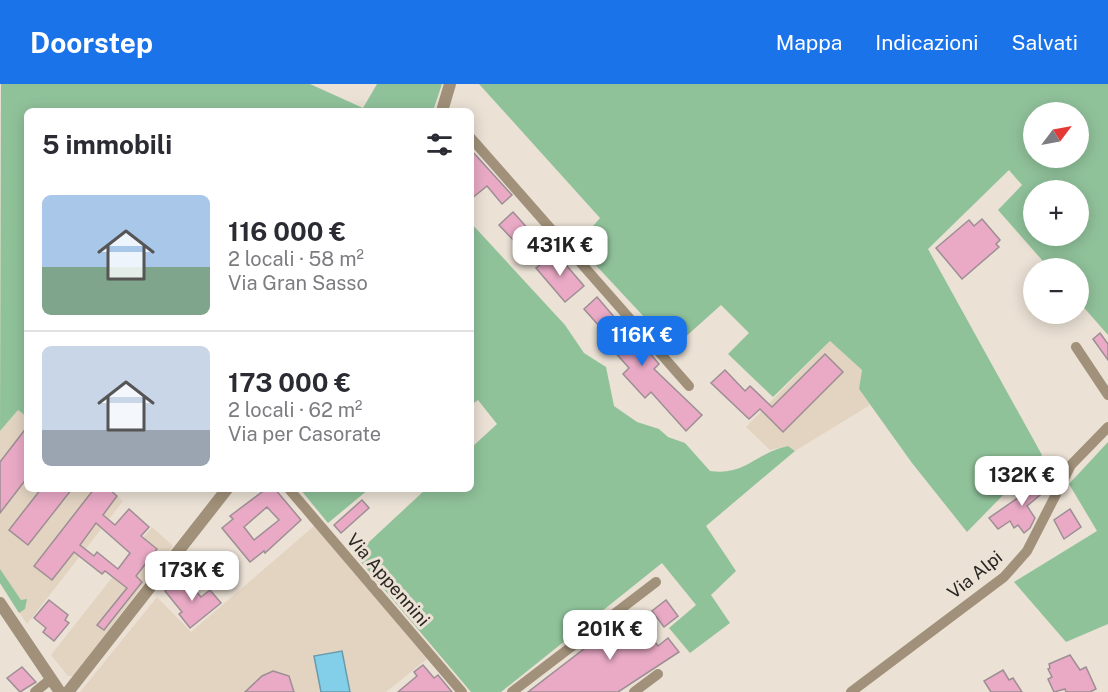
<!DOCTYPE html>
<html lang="it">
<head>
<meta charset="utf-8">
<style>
  :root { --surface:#fff; --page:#f2f2f3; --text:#2b2b33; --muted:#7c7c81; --line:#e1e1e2; --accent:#1a73e8 }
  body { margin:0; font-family:"Public Sans",sans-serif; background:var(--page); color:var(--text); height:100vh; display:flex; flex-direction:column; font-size:22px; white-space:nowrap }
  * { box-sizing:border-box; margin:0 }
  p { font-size:20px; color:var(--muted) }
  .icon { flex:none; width:33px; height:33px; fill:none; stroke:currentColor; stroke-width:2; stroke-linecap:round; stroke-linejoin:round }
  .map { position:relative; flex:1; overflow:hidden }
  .panel { position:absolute; left:24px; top:24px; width:450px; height:384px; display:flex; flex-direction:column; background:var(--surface); border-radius:9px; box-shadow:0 3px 15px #0003 }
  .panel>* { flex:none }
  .needle { width:39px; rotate:58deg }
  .tools { position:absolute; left:1023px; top:18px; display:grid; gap:12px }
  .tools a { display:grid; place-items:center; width:66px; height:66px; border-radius:50%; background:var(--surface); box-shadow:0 3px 15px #0003; font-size:30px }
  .price { position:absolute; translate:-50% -51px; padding:0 14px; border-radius:12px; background:#fff; color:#222; font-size:20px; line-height:39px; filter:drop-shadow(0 2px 3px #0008) }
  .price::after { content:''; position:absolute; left:50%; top:36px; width:18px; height:14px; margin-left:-9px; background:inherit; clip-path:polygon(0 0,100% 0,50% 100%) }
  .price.on { background:var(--accent); color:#fff }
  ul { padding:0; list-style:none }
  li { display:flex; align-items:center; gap:18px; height:150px; padding:0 18px }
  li+li { border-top:2px solid var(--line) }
  li span { display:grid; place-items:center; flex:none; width:168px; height:120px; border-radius:9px; color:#555 }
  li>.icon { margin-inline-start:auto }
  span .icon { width:72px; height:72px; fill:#fffc; stroke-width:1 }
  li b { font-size:26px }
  h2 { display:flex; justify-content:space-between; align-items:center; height:72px; padding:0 18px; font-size:26px }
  header { display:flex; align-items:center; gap:36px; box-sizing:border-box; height:84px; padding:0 30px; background:var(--accent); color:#fff }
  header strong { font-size:28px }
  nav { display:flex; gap:33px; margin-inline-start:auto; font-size:21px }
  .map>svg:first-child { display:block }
  .built { fill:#e3d4c2 }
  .green { fill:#90c29a; fill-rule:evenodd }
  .water { fill:#83cfe9; stroke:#689cad; stroke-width:1.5 }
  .building { fill:#eaaac6; stroke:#9d8e94; stroke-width:1.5; fill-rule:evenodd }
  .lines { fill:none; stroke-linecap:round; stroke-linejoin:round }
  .minor { stroke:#a1917a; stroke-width:10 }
  .tertiary { stroke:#a1917a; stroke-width:12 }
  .labels { text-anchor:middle; stroke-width:6; stroke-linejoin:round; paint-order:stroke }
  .street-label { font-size:18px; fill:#292521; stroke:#ebe1d5 }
</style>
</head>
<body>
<header>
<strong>Doorstep</strong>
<nav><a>Mappa</a><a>Indicazioni</a><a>Salvati</a></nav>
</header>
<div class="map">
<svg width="1108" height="608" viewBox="0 0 1108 608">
  <rect width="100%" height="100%" fill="#ebe1d5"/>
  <g class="built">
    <polygon points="830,257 862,286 859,305 870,321 795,367 788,362 770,366 746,343"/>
    <polygon points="18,326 27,333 27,405 109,405 123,417 27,540 0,499 0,347"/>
    <polygon points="314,442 427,575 386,608 80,608 157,513 191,548"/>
    <polygon points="152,443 173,462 73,592 68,592 51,571"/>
  </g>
  <g class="green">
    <polygon points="1,0 310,0 363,24 377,0 442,0 433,27 27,27 27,333 18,326 0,347"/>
    <path d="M479,0H1108V251L1079,218L1078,184H1049L998,126L1022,101L1009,86L928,165L1042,371L967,448L912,379L859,305L862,286L830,257L773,313L728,270L749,249L721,221L673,264L577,161L600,134ZM1034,28H1078V74H1034ZM1034,106H1078V152H1034Z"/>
    <path d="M471,139L565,241L584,269L606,283L614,322L637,338L659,345L668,353L685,359L710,387C746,392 755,369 788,362L795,367L706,442L736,487L711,511L730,539L690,569L669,544L696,521L662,479L501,608H471L355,471L426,405H471V364L497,340L478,316L471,321Z"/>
    <polygon points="1108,358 1108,540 1066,558 1014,498 1097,447 1069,400"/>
    <polygon points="300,405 369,405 328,439"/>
    <polygon points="0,485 21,516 27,515 25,525 19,529 0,499"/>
  </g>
  <polygon class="water" points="342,567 350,608 321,608 314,572"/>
  <g class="building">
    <polygon points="471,66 512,111 502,120 487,102 471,115"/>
    <polygon points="513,128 530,147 516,159 499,141"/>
    <polygon points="982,135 1000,156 996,160 999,163 962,195 936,164 969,136 974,142"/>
    <polygon points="555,168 584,202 565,218 536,184"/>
    <polygon points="597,213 645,269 648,267 659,280 654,285 702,331 686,347 651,308 645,314 623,290 629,284 605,257 609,253 584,225"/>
    <polygon points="1100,249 1108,260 1108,276 1093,255"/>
    <polygon points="825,270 843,288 783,348 760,325 749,335 711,299 725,286 745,307 750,302 772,323"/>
    <polygon points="27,343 27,394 0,429 0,378"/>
    <polygon points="1055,388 1057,391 1052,401 1027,422 1035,434 1030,444 1024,449 1018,441 1014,444 1010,437 998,445 989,434"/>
    <polygon points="41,405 72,405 28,461 9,446"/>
    <path d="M94,405H109L117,412L103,431L115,441L129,425L149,443L141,452L157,465L136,492L142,498L104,546L97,541L127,504L105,487L102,490L74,468L52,496L34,482ZM96,439L130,469L118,485L97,468L94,472L80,461Z"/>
    <path d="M266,405H275L301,436L265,469L264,467L250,478L222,444L233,435L230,432ZM267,423L279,436L254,456L244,443Z"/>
    <polygon points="362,416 369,424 341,449 334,441"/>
    <polygon points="1070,425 1081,443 1064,455 1054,436"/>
    <polygon points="183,492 201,513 210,506 221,519 190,544 179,530 182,528 165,507"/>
    <polygon points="49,516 68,531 65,536 69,539 54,557 43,548 46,544 34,534"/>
    <polygon points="666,516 678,532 664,543 652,527"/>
    <polygon points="632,528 658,562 668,554 679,568 618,608 528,608"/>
    <polygon points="1070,571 1080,586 1086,583 1096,605 1090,608 1066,608 1065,605 1054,608 1048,595 1052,593 1048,585 1050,584 1049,580"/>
    <polygon points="423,581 434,594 438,591 452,608 398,608 417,592 414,588"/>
    <polygon points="22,583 36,598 20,608 7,594"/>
    <polygon points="1003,586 1009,596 1013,594 1022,608 991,608 984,597"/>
    <polygon points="273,587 289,592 294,608 245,608 262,592"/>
  </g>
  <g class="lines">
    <g class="minor">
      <polyline points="471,54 689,302"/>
      <polyline points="1076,263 1108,311"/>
      <polyline points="289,405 462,608"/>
      <polyline points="35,608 51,595"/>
      <polyline points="512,608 656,498"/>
      <polyline points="634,608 658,590"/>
      <polyline points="851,608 1004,493 1027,467 1071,381 1108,343"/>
    </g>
    <g class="tertiary">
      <polyline points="442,27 450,0"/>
      <polyline points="0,519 60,608"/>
      <polyline points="68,608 227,405"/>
    </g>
  </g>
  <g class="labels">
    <g class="street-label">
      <text transform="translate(975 491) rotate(-39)" y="6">Via Alpi</text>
      <text transform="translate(388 496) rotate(49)" y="6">Via Appennini</text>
    </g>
  </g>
</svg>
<div class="tools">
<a><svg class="needle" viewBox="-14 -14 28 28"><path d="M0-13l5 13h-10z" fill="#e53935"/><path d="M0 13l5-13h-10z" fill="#7c7c81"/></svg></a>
<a>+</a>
<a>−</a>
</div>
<b class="price" style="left:560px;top:193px">431K €</b>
<b class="price on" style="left:642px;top:283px">116K €</b>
<b class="price" style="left:1022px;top:423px">132K €</b>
<b class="price" style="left:192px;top:518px">173K €</b>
<b class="price" style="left:610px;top:577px">201K €</b>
<section class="panel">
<h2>5 immobili<svg class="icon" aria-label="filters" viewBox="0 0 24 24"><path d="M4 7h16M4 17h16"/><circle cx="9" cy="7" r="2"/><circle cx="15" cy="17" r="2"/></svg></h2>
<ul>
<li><span style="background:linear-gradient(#a9c7e8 60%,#7fa58c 0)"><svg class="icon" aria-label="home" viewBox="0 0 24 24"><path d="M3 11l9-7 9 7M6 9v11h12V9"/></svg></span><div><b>116 000 €</b><p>2 locali · 58 m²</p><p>Via Gran Sasso</p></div></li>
<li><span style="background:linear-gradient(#c9d6e8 70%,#9aa5b1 0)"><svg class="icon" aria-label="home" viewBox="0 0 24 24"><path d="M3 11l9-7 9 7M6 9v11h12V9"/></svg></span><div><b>173 000 €</b><p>2 locali · 62 m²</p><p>Via per Casorate</p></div></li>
</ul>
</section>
</div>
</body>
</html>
